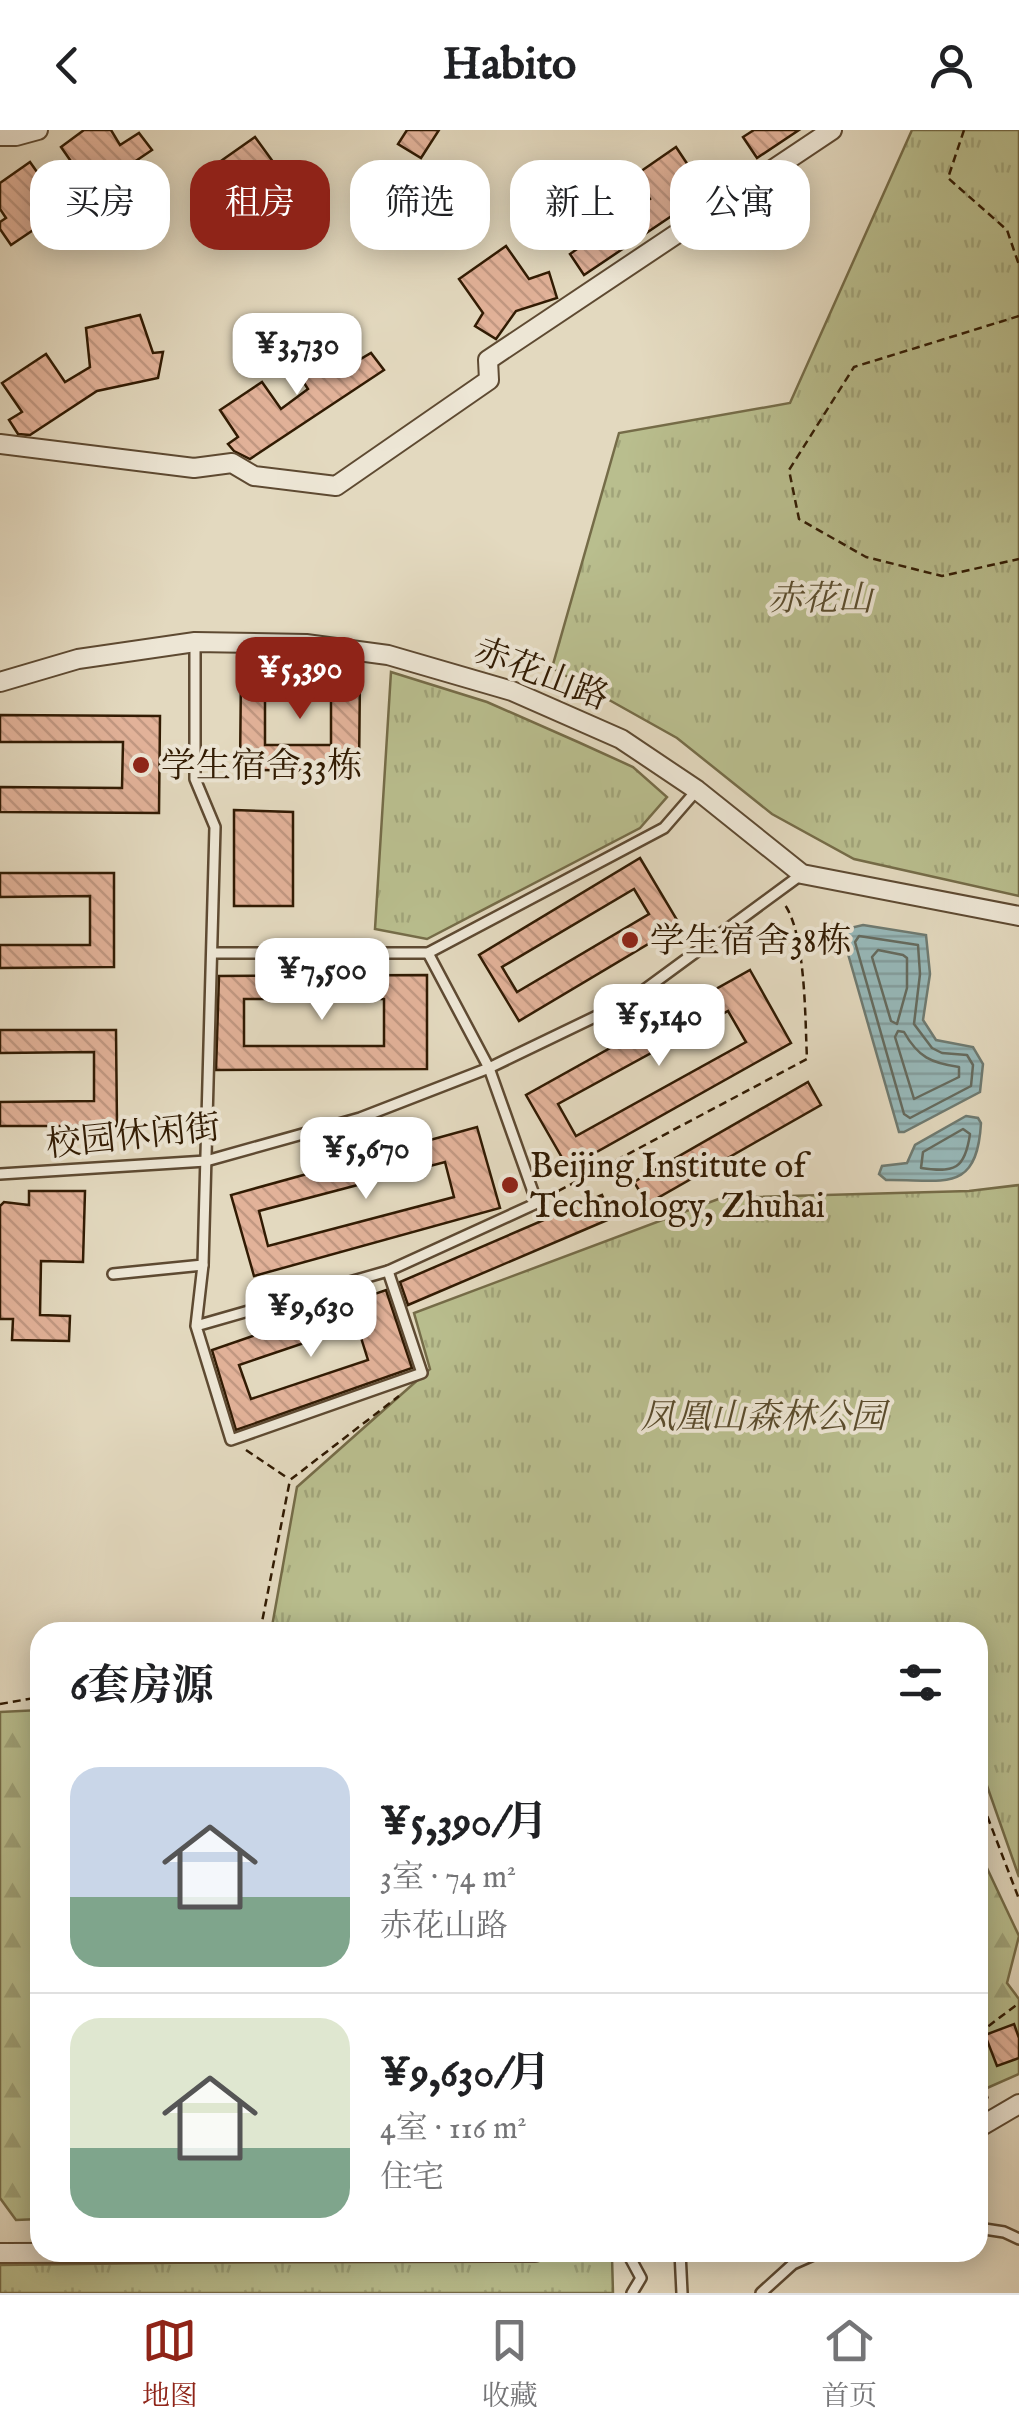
<!DOCTYPE html>
<html lang="zh">
<head>
<meta charset="utf-8">
<style>
  :root { --surface:#fff; --page:#f2f2f2; --text:#202124; --muted:#757577; --line:#e0e0e0; --accent:#8f2418 }
  body { margin:0; font-family:"IM FELL English","Noto Serif SC",serif; background:var(--page); color:var(--text); height:100vh; display:flex; flex-direction:column; font-size:38px; white-space:nowrap }
  * { box-sizing:border-box; margin:0 }
  p { font-size:32px; color:var(--muted) }
  .icon { flex:none; width:55px; height:55px; fill:none; stroke:currentColor; stroke-width:2; stroke-linecap:round; stroke-linejoin:round }
  .map { position:relative; flex:1; overflow:hidden }
  .panel { position:absolute; left:30px; top:1492px; width:958px; height:640px; display:flex; flex-direction:column; background:var(--surface); border-radius:30px; box-shadow:0 5px 25px #0003 }
  .panel>* { flex:none }
  .banner { position:absolute; left:30px; top:30px; width:960px; height:90px; display:flex; gap:20px }
  .price { position:absolute; translate:-50% -85px; padding:0 22px; border-radius:20px; background:#fff; color:#222; font-size:32px; line-height:65px; filter:drop-shadow(0 2px 5px #0008) }
  .price::after { content:''; position:absolute; left:50%; top:60px; width:30px; height:22px; margin-left:-15px; background:inherit; clip-path:polygon(0 0,100% 0,50% 100%) }
  .price.current { background:var(--accent); color:#fff }
  ul { padding:0; list-style:none }
  li { display:flex; align-items:center; gap:30px; height:250px; padding:0 40px }
  li+li { border-top:2px solid var(--line) }
  li span { display:grid; place-items:center; flex:none; width:280px; height:200px; border-radius:30px; color:#555 }
  li>.icon { margin-inline-start:auto }
  span .icon { width:120px; height:120px; fill:#fffc; stroke-width:1 }
  li b { font-size:42px }
  h2 { display:flex; justify-content:space-between; align-items:center; height:120px; padding:0 40px; font-size:42px }
  .chip { padding:0 35px; border-radius:30px; background:var(--surface); box-shadow:0 5px 25px #0003; font-size:35px; line-height:90px }
  .chip.current { background:var(--accent); color:#fff }
  header { display:flex; justify-content:space-between; align-items:center; height:130px; padding:0 40px; background:var(--surface); font-size:45px; font-weight:800 }
  .tab-bar { display:flex; justify-content:space-around; align-items:center; height:140px; border-top:2px solid var(--line); background:var(--surface); font-size:28px; color:var(--muted) }
  .tab-bar a { display:grid; justify-items:center; gap:5px }
  .tab-bar .current { color:var(--accent) }
  .map>svg:first-child { display:block }
  .forest { fill:url(#forest-firs); stroke:#756c48; stroke-width:2.5 }
  .park { fill:url(#park-tufts); stroke:#756c48; stroke-width:2.5 }
  .water { fill:url(#water-rules); stroke:#6e7a71; stroke-width:2.5 }
  .lines { fill:none; stroke-linecap:round; stroke-linejoin:round }
  .shore { stroke:#646a5e; stroke-width:2.5 }
  .building { fill:url(#building-back-hatch); stroke:#311b03; stroke-width:2.5; fill-rule:evenodd }
  .service-casing { stroke:#5e4a32; stroke-width:14 }
  .minor-casing { stroke:#5e4a32; stroke-width:22 }
  .path { stroke:#311b03; stroke-width:2.5; stroke-dasharray:8 5; stroke-linecap:butt }
  .service { stroke:#ede6d5; stroke-width:9 }
  .minor { stroke:#ede6d5; stroke-width:18 }
  .poi-dot { fill:#8f2418; stroke:#ede6d5; stroke-width:4 }
  .labels { text-anchor:middle; stroke-width:8; stroke-linejoin:round; paint-order:stroke }
  .park-label { font-size:35px; font-style:italic; fill:#5a4c2d; stroke:#ede6d5 }
  .street-label { font-size:35px; fill:#311b03; stroke:#ede6d5 }
  .poi-label { font-size:35px; fill:#311b03; stroke:#ede6d5; text-anchor:start }
</style>
</head>
<body>
<header><svg class="icon" aria-label="back" viewBox="0 0 24 24"><path d="M15 5l-7 7 7 7"/></svg>Habito<svg class="icon" aria-label="person" viewBox="0 0 24 24"><circle cx="12" cy="8" r="4"/><path d="M4 21q1-7 8-7t8 7"/></svg></header>
<div class="map">
<svg width="1019" height="2163" viewBox="0 0 1019 2163">
  <defs>
    <pattern id="forest-firs" width="22" height="20" patternUnits="userSpaceOnUse" patternTransform="scale(2.5)"><rect width="22" height="20" fill="#b9be8e"/><path d="M5 1l3.5 6h-7zM16 11l3.5 6h-7z" fill="#a0a379"/></pattern>
    <pattern id="park-tufts" width="24" height="20" patternUnits="userSpaceOnUse" patternTransform="scale(2.5)"><rect width="24" height="20" fill="#b9be8e"/><path d="M3 7l-1-3M5 7V3M7 7l1-3M15 17l-1-3M17 17v-4M19 17l1-3" fill="none" stroke="#a0a379"/></pattern>
    <pattern id="water-rules" width="6" height="5" patternUnits="userSpaceOnUse" patternTransform="scale(2.5)"><rect width="6" height="5" fill="#97b9ba"/><path d="M0 2.5h6" fill="none" stroke="#839e9e"/></pattern>
    <pattern id="building-back-hatch" width="6" height="6" patternUnits="userSpaceOnUse" patternTransform="scale(2.5)"><rect width="6" height="6" fill="#e2b299"/><path d="M-1 5l2 2M0 0l6 6M5-1l2 2" fill="none" stroke="#c29882"/></pattern>
  </defs>
  <rect width="100%" height="100%" fill="#e3d9bf"/>
  <filter id="stains"><feTurbulence type="fractalNoise" baseFrequency=".002" numOctaves="4"/><feColorMatrix values="0 0 0 0 .2 0 0 0 0 .09 0 0 0 0 .02 0 0 0 .5 -.17"/></filter>
  <radialGradient id="worn" r=".72"><stop offset=".6" stop-color="#630" stop-opacity="0"/><stop offset="1" stop-color="#630" stop-opacity=".3"/></radialGradient>
  <g class="forest">
    <polygon points="40,1580 40,2089 16,2090 0,2068 0,1582"/>
    <polygon points="978,1719 1019,1806 1007,1853 1019,1869 1019,1944 978,1962"/>
  </g>
  <g class="park">
    <polygon points="912,0 1019,0 1019,766 854,729 772,684 677,608 552,538 619,303 790,273"/>
    <polygon points="391,542 487,572 578,612 633,637 667,667 640,698 427,809 375,799"/>
    <polygon points="1019,1055 1019,1747 978,1630 978,1502 271,1502 297,1357 430,1239 414,1183 721,1068 969,1061"/>
    <polygon points="612,2127 613,2163 0,2163 0,2135"/>
  </g>
  <g class="water">
    <polygon points="863,795 926,805 930,844 923,890 936,910 973,917 983,934 980,962 904,1002 899,1002 844,810 846,799"/>
    <path d="M966,986L978,988L981,993C977,1065 943,1049 886,1050L879,1044L882,1036L907,1033L915,1015Z"/>
  </g>
  <g class="lines">
    <g class="shore">
      <polygon points="859,806 918,815 920,844 914,894 932,918 942,923 967,925 973,935 971,956 910,988 904,984 855,812"/>
      <polygon points="878,820 903,825 907,828 907,858 897,894 891,891 872,827"/>
      <path d="M898,901L904,902C918,927 931,933 959,937V947L914,969L895,907Z"/>
      <path d="M963,999L970,1004C965,1039 955,1043 921,1038L923,1022Z"/>
    </g>
  </g>
  <g class="building">
    <polygon points="84,0 111,0 120,15 139,3 152,20 11,115 0,99 0,92 6,88 0,79 0,53 30,32 49,59 77,40 61,17"/>
    <polygon points="407,0 439,0 421,28 398,14"/>
    <polygon points="754,0 799,0 757,28 743,7"/>
    <polygon points="255,7 279,40 298,33 306,59 266,72 248,101 224,88 232,74 208,40"/>
    <polygon points="676,17 694,44 712,33 725,50 584,145 570,124 580,117 561,90 604,62 622,89 650,69 634,46"/>
    <polygon points="506,116 529,149 549,142 557,168 516,181 496,209 475,196 483,183 459,149"/>
    <polygon points="140,185 153,223 163,222 158,248 97,261 30,305 18,304 9,290 22,282 2,253 46,224 65,252 90,237 86,198"/>
    <polygon points="334,206 352,234 371,223 384,240 250,329 234,321 228,314 238,307 220,280 262,252 281,279 308,259 293,236"/>
    <path d="M241,542L360,544L359,641L240,640ZM265,568H331V615H265Z"/>
    <polygon points="0,585 160,586 159,683 0,682 0,657 122,658 123,612 0,612"/>
    <polygon points="234,680 293,682 293,776 234,776"/>
    <path d="M640,728L680,795L519,891L479,825ZM634,759L649,784L517,862L502,837Z"/>
    <polygon points="0,743 114,743 114,837 0,838 0,815 90,815 90,766 0,767"/>
    <path d="M750,840L791,913L568,1038L526,965ZM728,881L746,912L576,1006L558,974Z"/>
    <path d="M427,845V939L216,940L219,846ZM244,869H384V916H244Z"/>
    <polygon points="0,900 116,900 117,996 0,996 0,972 94,971 94,922 0,923"/>
    <polygon points="808,952 821,975 647,1074 634,1052"/>
    <path d="M477,997L500,1078L254,1146L231,1065ZM445,1032L454,1067L268,1116L259,1081Z"/>
    <polygon points="29,1061 85,1061 83,1132 41,1131 40,1185 70,1186 69,1211 12,1210 13,1189 0,1189 0,1076 4,1072 29,1075"/>
    <polygon points="602,1065 612,1088 408,1175 400,1152"/>
    <path d="M386,1160L412,1238L236,1300L212,1220ZM357,1195L368,1230L251,1269L239,1235Z"/>
    <polygon points="1014,1894 1019,1908 1019,1928 997,1936 985,1905"/>
  </g>
  <g class="lines">
    <g class="service-casing">
      <g id="service">
        <polyline points="213,823 428,823 664,698 697,660"/>
        <polyline points="0,1044 206,1031 360,988 489,938 632,869 802,744"/>
        <polyline points="388,1141 537,1073 489,938 428,823"/>
        <polyline points="113,1144 203,1135 215,697 195,649 195,512"/>
        <polyline points="196,1196 388,1141 422,1243 231,1310 196,1196 203,1135"/>
        <polyline points="978,2098 1004,2102 1019,2109"/>
        <polyline points="627,2122 641,2148 632,2163"/>
        <polyline points="680,2122 682,2163"/>
        <polyline points="761,2163 793,2134 820,2122"/>
      </g>
    </g>
    <g class="minor-casing">
      <g id="minor">
        <polyline points="0,6 16,6 38,0"/>
        <polyline points="0,314 194,338 232,333 254,346 336,356 489,250 488,230 832,0"/>
        <polyline points="0,552 78,529 195,512 306,514 388,525 512,561 621,609 697,660 802,744 1019,786"/>
        <polyline points="978,1998 1019,1974"/>
        <polyline points="0,2123 535,2122"/>
      </g>
    </g>
    <g class="path">
      <polyline points="964,0 948,48 1007,100 1019,135"/>
      <polyline points="1019,186 854,237 789,340 799,389 866,427 942,446 1019,429"/>
      <path d="M547,1067L807,929C805,890 806,806 785,775"/>
      <polyline points="246,1320 289,1349"/>
      <polyline points="260,1502 290,1350 399,1266"/>
      <polyline points="0,1574 40,1567"/>
      <polyline points="978,1662 1019,1769"/>
      <polyline points="978,1904 1019,1873"/>
      <polyline points="978,1936 989,1973"/>
    </g>
    <use href="#service" class="service"/>
    <use href="#minor" class="minor"/>
  </g>
  <g class="poi-dot">
    <circle cx="141" cy="635" r="10"/>
    <circle cx="630" cy="810" r="10"/>
    <circle cx="510" cy="1055" r="10"/>
  </g>
  <g class="labels">
    <g class="park-label">
      <text x="820" y="480">赤花山</text>
      <text x="763" y="1298">凤凰山森林公园</text>
    </g>
    <g class="street-label">
      <text transform="translate(542 543) rotate(21)" y="12">赤花山路</text>
      <text transform="translate(133 1005) rotate(-6)" y="12">校园休闲街</text>
    </g>
    <g class="poi-label">
      <text x="161" y="647">学生宿舍33栋</text>
      <text x="650" y="822">学生宿舍38栋</text>
      <text x="530" y="1047">Beijing Institute of<tspan x="530" dy="40">Technology, Zhuhai</tspan></text>
    </g>
  </g>
  <rect width="100%" height="100%" filter="url(#stains)"/>
  <rect width="100%" height="100%" fill="url(#worn)"/>
</svg>
<b class="price" style="left:297px;top:268px">¥3,730</b>
<b class="price current" style="left:300px;top:592px">¥5,390</b>
<b class="price" style="left:322px;top:893px">¥7,500</b>
<b class="price" style="left:659px;top:939px">¥5,140</b>
<b class="price" style="left:366px;top:1072px">¥5,670</b>
<b class="price" style="left:311px;top:1230px">¥9,630</b>
<div class="banner">
<a class="chip">买房</a>
<a class="chip current">租房</a>
<a class="chip">筛选</a>
<a class="chip">新上</a>
<a class="chip">公寓</a>
</div>
<section class="panel">
<h2>6套房源<svg class="icon" aria-label="filters" viewBox="0 0 24 24"><path d="M4 7h16M4 17h16"/><circle cx="9" cy="7" r="2"/><circle cx="15" cy="17" r="2"/></svg></h2>
<ul>
<li><span style="background:linear-gradient(#c9d6e8 65%,#7fa58c 0)"><svg class="icon" aria-label="home" viewBox="0 0 24 24"><path d="M3 11l9-7 9 7M6 9v11h12V9"/></svg></span><div><b>¥5,390/月</b><p>3室 · 74 m²</p><p>赤花山路</p></div></li>
<li><span style="background:linear-gradient(#dfe7d0 65%,#7fa58c 0)"><svg class="icon" aria-label="home" viewBox="0 0 24 24"><path d="M3 11l9-7 9 7M6 9v11h12V9"/></svg></span><div><b>¥9,630/月</b><p>4室 · 116 m²</p><p>住宅</p></div></li>
</ul>
</section>
</div>
<nav class="tab-bar">
<a class="current"><svg class="icon" aria-label="map" viewBox="0 0 24 24"><path d="M3 6l6-2 6 2 6-2v14l-6 2-6-2-6 2zM9 4v14M15 6v14"/></svg>地图</a>
<a><svg class="icon" aria-label="saved" viewBox="0 0 24 24"><path d="M7 4h10v16l-5-4-5 4z"/></svg>收藏</a>
<a><svg class="icon" aria-label="home" viewBox="0 0 24 24"><path d="M3 11l9-7 9 7M6 9v11h12V9"/></svg>首页</a>
</nav>
</body>
</html>
